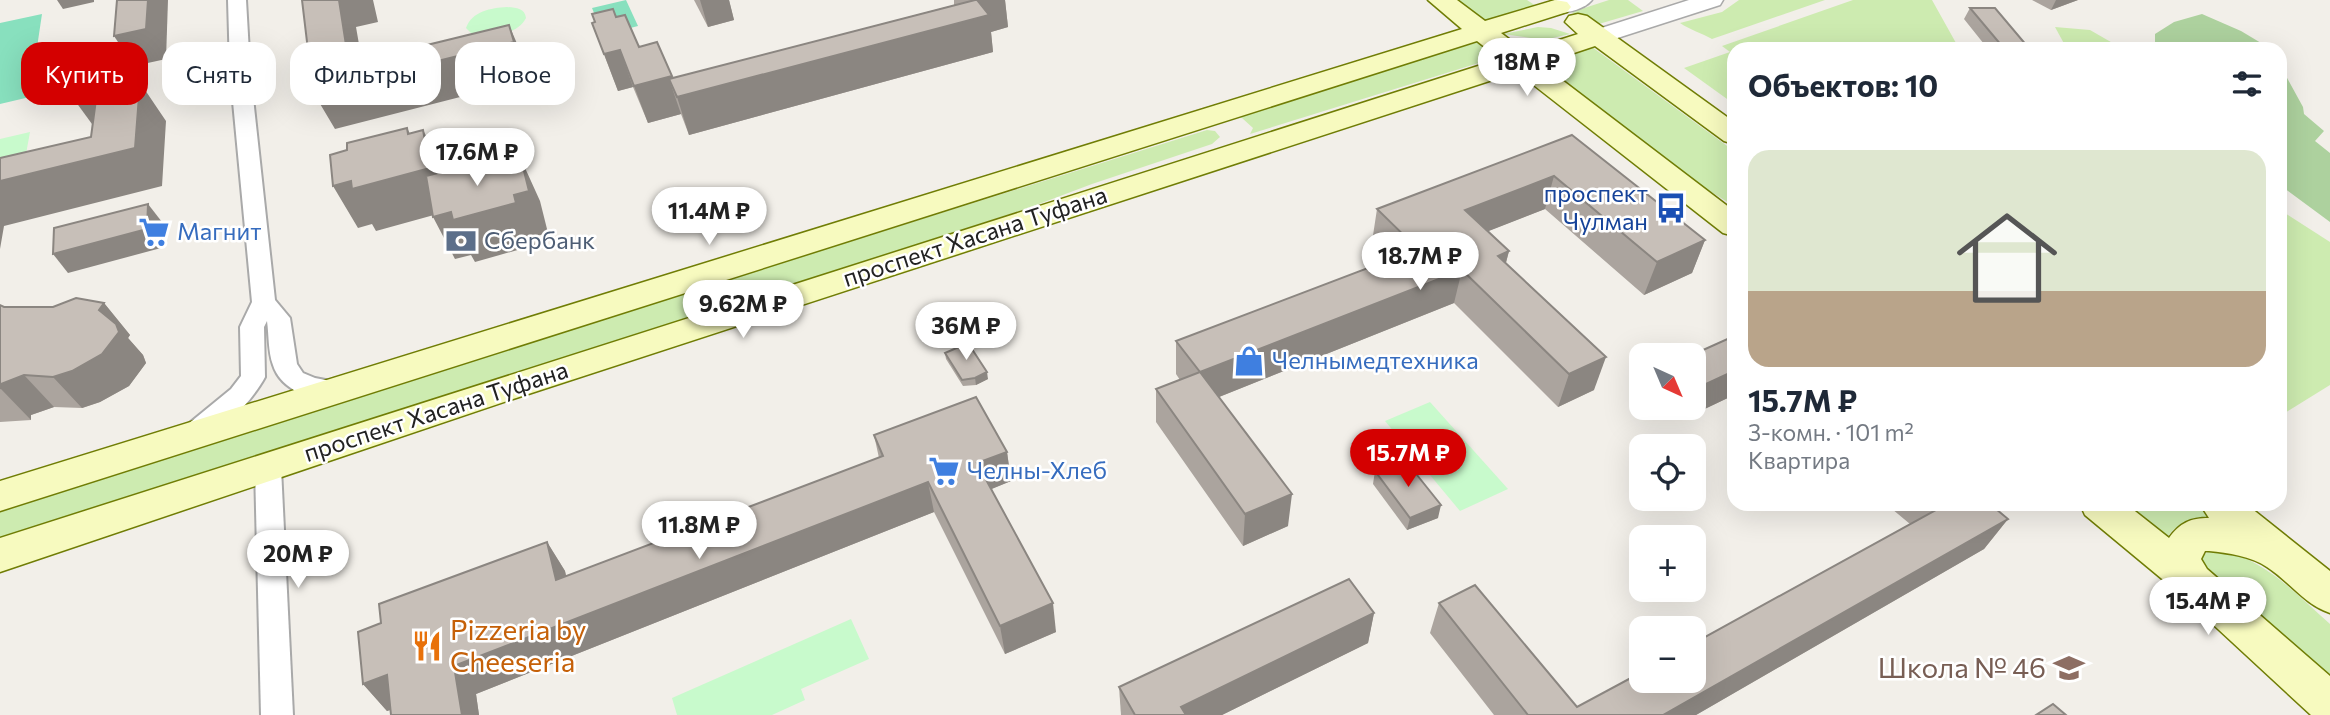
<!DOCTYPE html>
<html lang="ru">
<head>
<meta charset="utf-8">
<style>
  :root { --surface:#fff; --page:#f2f2f3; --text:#1f2937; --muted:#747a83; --accent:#d40000 }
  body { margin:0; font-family:Commissioner,sans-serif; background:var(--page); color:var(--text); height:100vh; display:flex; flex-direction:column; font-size:26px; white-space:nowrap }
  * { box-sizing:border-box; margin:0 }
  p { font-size:23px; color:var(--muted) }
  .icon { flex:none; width:38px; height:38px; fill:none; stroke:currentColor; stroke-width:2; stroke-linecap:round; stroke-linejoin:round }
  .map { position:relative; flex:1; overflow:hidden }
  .drawer { position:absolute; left:1727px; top:42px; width:560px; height:469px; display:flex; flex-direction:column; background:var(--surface); border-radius:21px; box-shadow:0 7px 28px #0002 }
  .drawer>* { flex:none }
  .guide { position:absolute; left:21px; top:42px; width:665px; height:63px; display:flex; gap:14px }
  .needle { width:46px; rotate:136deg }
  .controls { position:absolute; left:1629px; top:343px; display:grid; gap:14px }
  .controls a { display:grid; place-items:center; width:77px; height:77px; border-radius:14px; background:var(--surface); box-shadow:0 7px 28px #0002; font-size:35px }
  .price { position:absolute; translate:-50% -60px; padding:0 16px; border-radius:24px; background:#fff; color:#222; font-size:23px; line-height:46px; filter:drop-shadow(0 2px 4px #0008) }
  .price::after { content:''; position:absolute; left:50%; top:42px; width:21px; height:16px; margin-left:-10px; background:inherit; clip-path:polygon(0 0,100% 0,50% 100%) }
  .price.on { background:var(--accent); color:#fff }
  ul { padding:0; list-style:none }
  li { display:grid; align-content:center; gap:14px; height:371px; padding:0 21px }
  li span { display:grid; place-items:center; height:217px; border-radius:21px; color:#555 }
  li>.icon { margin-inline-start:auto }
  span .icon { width:126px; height:126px; fill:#fffc; stroke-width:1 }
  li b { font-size:30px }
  h2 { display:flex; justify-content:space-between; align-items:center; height:84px; padding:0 21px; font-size:30px }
  .tag { padding:0 24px; border-radius:21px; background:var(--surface); box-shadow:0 7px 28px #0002; font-size:24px; line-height:63px }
  .tag.on { background:var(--accent); color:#fff }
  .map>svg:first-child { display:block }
  .grass { fill:#cdebb0 }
  .forest { fill:#add19e }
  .park { fill:#c8facc }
  .pitch { fill:#88e0be }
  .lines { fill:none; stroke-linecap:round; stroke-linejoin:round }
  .minor-casing { stroke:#a9a9a9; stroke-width:4 }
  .tertiary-casing { stroke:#a9a9a9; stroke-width:3 }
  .secondary-casing { stroke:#707d05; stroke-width:3 }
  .minor { fill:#fff; fill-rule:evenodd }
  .tertiary { fill:#fff; fill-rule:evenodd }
  .secondary { fill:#f7fabf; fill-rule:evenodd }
  .wall { fill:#aba49e }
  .shaded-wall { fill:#8b8681 }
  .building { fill:#c7bfb8; stroke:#8b8681; stroke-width:2 }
  .labels { text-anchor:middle; stroke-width:5; stroke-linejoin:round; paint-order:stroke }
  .transit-label { font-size:24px; fill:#164399; stroke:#fff; text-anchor:end }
  .shop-label { font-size:24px; fill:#366cbe; stroke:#fff; text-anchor:start }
  .street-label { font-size:24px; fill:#222; stroke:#fff }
  .service-label { font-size:24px; fill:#4e5e75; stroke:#fff; text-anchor:start }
  .near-food-label { font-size:28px; fill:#c56008; stroke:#fff; text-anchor:start }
  .near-education-label { font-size:28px; fill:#785e54; stroke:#fff; text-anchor:end }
</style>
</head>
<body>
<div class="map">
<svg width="2330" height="715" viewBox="0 0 2330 715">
  <rect width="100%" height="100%" fill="#f2efe9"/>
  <g class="grass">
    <polygon points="1457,0 1527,0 1536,6 1485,21"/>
    <polygon points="1609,0 1628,0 1643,11 1592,26 1572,12"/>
    <path d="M1739,0H1825L1712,39C1702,33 1690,30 1680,23L1722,12Z"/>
    <polygon points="1853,0 1932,0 1956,43 1951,43 1954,49 1734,49 1734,104 1684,68 1730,52 1722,46"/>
    <polygon points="1538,27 1551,28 1570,34 1544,40 1503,34"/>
    <polygon points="2055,27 2090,30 2123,49 2067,49"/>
    <polygon points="1479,42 1498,57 1250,134 1253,128 1242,118 1232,115"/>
    <polygon points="1592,47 1734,151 1734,206 1687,177 1540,65"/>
    <polygon points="1207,130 1215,131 1220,137 1212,144 1092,184 1023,210 0,540 0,507"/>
    <polygon points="2280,210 2330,242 2330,385 2280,416"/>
    <path d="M2114,504H2196L2218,522C2192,519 2175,520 2163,545Z"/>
    <path d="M2213,549C2261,555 2295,593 2330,624V694L2200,566L2202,556Z"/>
  </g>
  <g class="forest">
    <polygon points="2202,14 2241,31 2271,49 2155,49 2155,34 2174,22"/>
    <polygon points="2280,65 2303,107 2304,114 2324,131 2315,141 2330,153 2330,222 2280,185"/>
  </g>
  <g class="park">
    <path d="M507,7C516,8 525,8 526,18C516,37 492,34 473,35L466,28C472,11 491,8 507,7Z"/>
    <polygon points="30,132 26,154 0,160 0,139"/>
    <polygon points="1430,402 1508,489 1460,511 1385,421"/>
    <polygon points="851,619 869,659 801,689 805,700 772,715 677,715 672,698"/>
  </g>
  <g class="pitch">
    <polygon points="626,0 638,26 603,35 592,8"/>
    <polygon points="42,14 36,54 41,53 34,96 0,104 0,23"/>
  </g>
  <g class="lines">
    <g class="minor-casing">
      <g id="minor">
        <path d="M228,0H246L250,70L275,300L290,318L297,364L303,373L315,378L341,383L345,390L341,397C316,404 281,391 273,365C268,352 269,335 267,321L264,327L265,377C254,398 213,447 187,439L183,432L187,425L231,389L241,376L240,327L252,302L230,70Z"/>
        <polygon points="268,458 277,461 281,468 293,715 261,715 255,468 259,461"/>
      </g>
    </g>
    <g class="tertiary-casing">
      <g id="tertiary">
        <path d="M1557,0H1592C1584,10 1562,15 1550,12L1546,7L1550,2Z"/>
        <polygon points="1689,0 1723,0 1720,5 1605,42 1589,42 1585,37 1589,32"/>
      </g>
    </g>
    <g class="secondary-casing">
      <g id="secondary">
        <polygon points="1428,0 1457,0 1485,21 1555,0 1567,2 1571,7 1567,12 1501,33 1525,51 1578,34 1565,22 1569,16 1578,14 1587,16 1734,122 1734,144 1724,141 1595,46 1541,64 1734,211 1734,236 1723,233 1517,72 510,400 0,572 0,538 1500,59 1477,41 0,511 0,481 1462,29"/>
        <path d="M2080,504H2126L2169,538C2180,523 2190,518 2209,518L2200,504H2246L2330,571V613C2304,604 2290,582 2267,567C2251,556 2228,553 2209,551H2205L2201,559L2207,569L2330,676V715H2311L2179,593L2085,515Z"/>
      </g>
    </g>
    <use href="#minor" class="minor"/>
    <use href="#tertiary" class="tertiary"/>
    <use href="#secondary" class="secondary"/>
  </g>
  <g class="wall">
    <polygon points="694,0 729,0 734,20 708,27"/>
    <polygon points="954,0 1005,0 1008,27 991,32 993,52 689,135 681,114 648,123 633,87 618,91 592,23 616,17 639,47 673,78 954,5"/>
    <polygon points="2032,0 2078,0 2051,10"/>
    <polygon points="1970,8 2027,46 2055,49 1988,49 1964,19"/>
    <polygon points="1572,135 1705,240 1692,273 1644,295 1545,209 1488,231 1509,251 1506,263 1594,390 1558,407 1454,303 1219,397 1288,526 1243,546 1156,422 1156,389 1180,380 1176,374 1176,341 1390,260 1372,242 1377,209"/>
    <polygon points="104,303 130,335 128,338 143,355 146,363 129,386 100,402 82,408 54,407 31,415 31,420 0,422 0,305 4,307 53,307"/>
    <polygon points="1734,336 1734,395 1692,415 1684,408 1694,408 1694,355"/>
    <polygon points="945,353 988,379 976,385 963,386 946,359"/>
    <polygon points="874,435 1007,452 1011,481 991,489 1056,632 1005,654 934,512 476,694 479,715 391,715 391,710 387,711 363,684 381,623 547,542 565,571 566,576 879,458"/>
    <polygon points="1375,471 1438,518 1407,530 1373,484"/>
    <polygon points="1886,504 1990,504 2008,519 1984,549 1696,715 1494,715 1430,633 1439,603 1577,707 1910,524"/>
    <polygon points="1374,613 1368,643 1222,715 1121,715 1119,687"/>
  </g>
  <g class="shaded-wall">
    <polygon points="57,0 94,0 94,2 63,9"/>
    <polygon points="148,0 168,0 166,59 134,66 114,36"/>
    <polygon points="325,0 373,0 378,22 356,27 365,79 509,25 525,62 530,79 335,129 313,92 349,64"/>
    <polygon points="700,0 729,0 734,20 708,27"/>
    <polygon points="972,0 1005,0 1008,27 991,32 993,52 689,135 677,97 669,79 681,114 648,123 634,86 672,76 679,96 975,19"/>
    <polygon points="2056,0 2078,0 2051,10"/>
    <polygon points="620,50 633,87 618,91 604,54"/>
    <polygon points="120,53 166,121 162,186 4,226 0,249 0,181 135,148 117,89"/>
    <polygon points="97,92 100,135 73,98"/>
    <polygon points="407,128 428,169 423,130 445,172 452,210 376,231 372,224 358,228 333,186 351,181 408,134"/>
    <polygon points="504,156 521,193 521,159 540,201 548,233 533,237 535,245 475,262 471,255 455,259 433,217 505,163"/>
    <polygon points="1554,176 1545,209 1458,243 1465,210"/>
    <polygon points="148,204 162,222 161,248 68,273 53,254"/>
    <polygon points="1705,240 1692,273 1644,295 1657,262"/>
    <polygon points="1509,251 1500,284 1498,256"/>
    <polygon points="1462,270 1454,303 1199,405 1200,372"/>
    <polygon points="104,303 130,335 128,338 143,355 146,363 129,386 100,402 82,408 53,377"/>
    <polygon points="1606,357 1594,390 1558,407 1569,374"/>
    <polygon points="1734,371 1734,395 1692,415 1706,384"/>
    <polygon points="987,372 988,379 976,385 975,378"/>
    <polygon points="24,375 54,407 31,415 31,420 0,388 1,384"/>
    <polygon points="1007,452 1011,481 982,493 977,463"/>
    <polygon points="928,482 934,512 476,694 479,715 462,715 454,666"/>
    <polygon points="1292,494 1288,526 1243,546 1245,514"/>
    <polygon points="1441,505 1438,518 1407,530 1410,518"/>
    <polygon points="2008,519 1984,549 1696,715 1663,715"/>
    <polygon points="547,542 565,571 573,608 556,580"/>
    <polygon points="1053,603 1056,632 1005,654 1000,626"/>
    <polygon points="1374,613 1368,643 1222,715 1181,715 1181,707"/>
    <polygon points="387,675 410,702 387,711 363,684"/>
  </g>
  <g class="building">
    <polygon points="117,0 148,0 146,29 114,36"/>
    <polygon points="302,0 339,0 349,64 509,25 514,42 313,92"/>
    <polygon points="975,0 977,0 989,15 677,97 669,79"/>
    <polygon points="1970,8 1995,8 2027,46 2054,47 2055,49 1999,49 1996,46 2002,46"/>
    <polygon points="613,9 616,17 625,15 639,47 657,42 672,76 634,86 620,50 604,54 592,23 595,22 592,14"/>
    <polygon points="120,53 117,89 140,83 135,148 0,181 0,158 91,137 97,92 73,98 78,63"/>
    <polygon points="407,128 408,134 423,130 430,168 352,189 351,181 333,186 330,155 347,150 347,143"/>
    <polygon points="1572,135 1705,240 1657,262 1554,176 1465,210 1509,251 1498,256 1606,357 1569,374 1462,270 1200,372 1292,494 1245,514 1156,389 1200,372 1176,341 1418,249 1377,209"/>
    <polygon points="504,156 505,163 521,159 529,191 514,195 516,203 453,220 451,212 433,217 426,176"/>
    <polygon points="148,204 147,229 53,254 54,228"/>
    <polygon points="76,298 104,303 99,310 116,324 119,332 102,354 72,371 53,377 24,375 1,384 0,389 0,305 4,307 53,307"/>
    <polygon points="1734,336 1734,371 1706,384 1694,373 1694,355 1692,355"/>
    <polygon points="968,343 987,372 975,378 962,380 945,353"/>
    <polygon points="976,397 1007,452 977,463 1053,603 1000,626 928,482 454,666 462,715 391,715 387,675 363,684 358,632 381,623 379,604 547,542 556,580 883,456 874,435"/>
    <polygon points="1405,460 1441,505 1410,518 1375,471"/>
    <polygon points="1944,504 1990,504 2008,519 1663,715 1528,715 1439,603 1475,585 1577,707 1642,672 1642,681 1694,681 1694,643 1945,505"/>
    <polygon points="1349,579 1374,613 1181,707 1186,715 1135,715 1119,687"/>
    <polygon points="2053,704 2066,715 2036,715"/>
  </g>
  <defs>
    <g id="bus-bare" transform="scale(2.415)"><path d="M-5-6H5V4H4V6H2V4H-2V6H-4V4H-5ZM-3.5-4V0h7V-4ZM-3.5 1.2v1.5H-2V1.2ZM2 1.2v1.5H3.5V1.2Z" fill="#1a4fb4" stroke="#fff" stroke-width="2.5" paint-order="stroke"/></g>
    <g id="supermarket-bare" transform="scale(2.415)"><path d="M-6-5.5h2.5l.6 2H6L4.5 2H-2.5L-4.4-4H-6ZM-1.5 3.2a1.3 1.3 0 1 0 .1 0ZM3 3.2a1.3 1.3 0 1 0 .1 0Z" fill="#3f7fe0" stroke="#fff" stroke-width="2.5" paint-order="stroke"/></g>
    <g id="bank-bare" transform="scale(2.415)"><path d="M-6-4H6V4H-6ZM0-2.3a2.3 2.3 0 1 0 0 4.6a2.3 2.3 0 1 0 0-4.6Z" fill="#5c6f8a" stroke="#fff" stroke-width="2.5" paint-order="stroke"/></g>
    <g id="shop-bare" transform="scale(2.415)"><path d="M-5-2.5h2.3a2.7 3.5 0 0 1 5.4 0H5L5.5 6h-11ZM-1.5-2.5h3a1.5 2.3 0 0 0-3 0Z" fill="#3f7fe0" stroke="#fff" stroke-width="2.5" paint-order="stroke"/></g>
    <g id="restaurant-bare" transform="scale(2.415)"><path d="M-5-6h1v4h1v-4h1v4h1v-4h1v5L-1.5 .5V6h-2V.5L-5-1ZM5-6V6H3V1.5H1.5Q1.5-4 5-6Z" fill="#e8710a" stroke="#fff" stroke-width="2.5" paint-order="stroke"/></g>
    <g id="school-bare" transform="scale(2.415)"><path d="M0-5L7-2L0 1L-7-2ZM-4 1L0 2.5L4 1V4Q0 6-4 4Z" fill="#8d6e63" stroke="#fff" stroke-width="2.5" paint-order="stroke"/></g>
  </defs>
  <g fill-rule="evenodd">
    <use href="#bus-bare" x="1671" y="208"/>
    <use href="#supermarket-bare" x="154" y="232"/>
    <use href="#bank-bare" x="461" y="241"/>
    <use href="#shop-bare" x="1249" y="361"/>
    <use href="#supermarket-bare" x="944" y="471"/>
    <use href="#restaurant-bare" x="427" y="646"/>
    <use href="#school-bare" x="2069" y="668"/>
  </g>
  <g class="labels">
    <g class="transit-label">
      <text x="1648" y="202">проспект<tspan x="1648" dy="28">Чулман</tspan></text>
    </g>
    <g class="shop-label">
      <text x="177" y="240">Магнит</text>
      <text x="1272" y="369">Челнымедтехника</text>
      <text x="967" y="479">Челны-Хлеб</text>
    </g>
    <g class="street-label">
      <text transform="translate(975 237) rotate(-18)" y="8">проспект Хасана Туфана</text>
      <text transform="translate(436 412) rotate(-18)" y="8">проспект Хасана Туфана</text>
    </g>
    <g class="service-label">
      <text x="484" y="249">Сбербанк</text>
    </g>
    <g class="near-food-label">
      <text x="450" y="640">Pizzeria by<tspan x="450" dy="32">Cheeseria</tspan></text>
    </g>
    <g class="near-education-label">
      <text x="2046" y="678">Школа № 46</text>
    </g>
  </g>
</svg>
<div class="controls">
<a><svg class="needle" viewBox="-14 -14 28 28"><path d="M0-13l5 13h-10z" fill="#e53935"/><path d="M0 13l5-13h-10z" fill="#747a83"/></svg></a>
<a><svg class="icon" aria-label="locate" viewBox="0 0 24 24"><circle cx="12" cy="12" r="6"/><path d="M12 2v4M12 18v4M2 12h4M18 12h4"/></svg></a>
<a>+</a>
<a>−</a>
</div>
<b class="price" style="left:1527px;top:98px">18M ₽</b>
<b class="price" style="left:477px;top:188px">17.6M ₽</b>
<b class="price" style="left:709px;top:247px">11.4M ₽</b>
<b class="price" style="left:1420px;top:292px">18.7M ₽</b>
<b class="price" style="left:743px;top:340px">9.62M ₽</b>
<b class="price" style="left:966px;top:362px">36M ₽</b>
<b class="price on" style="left:1408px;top:489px">15.7M ₽</b>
<b class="price" style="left:699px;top:561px">11.8M ₽</b>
<b class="price" style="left:298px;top:590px">20M ₽</b>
<b class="price" style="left:2208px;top:637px">15.4M ₽</b>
<div class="guide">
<a class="tag on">Купить</a>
<a class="tag">Снять</a>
<a class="tag">Фильтры</a>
<a class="tag">Новое</a>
</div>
<section class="drawer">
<h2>Объектов: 10<svg class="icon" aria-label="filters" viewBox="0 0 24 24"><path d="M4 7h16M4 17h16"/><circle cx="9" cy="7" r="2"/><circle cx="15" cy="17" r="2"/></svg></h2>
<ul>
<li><span style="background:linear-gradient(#dfe7d0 65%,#b9a48a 0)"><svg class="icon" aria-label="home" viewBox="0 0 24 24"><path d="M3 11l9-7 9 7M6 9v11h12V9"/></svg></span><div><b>15.7M ₽</b><p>3-комн. · 101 m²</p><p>Квартира</p></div></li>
</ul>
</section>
</div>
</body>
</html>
